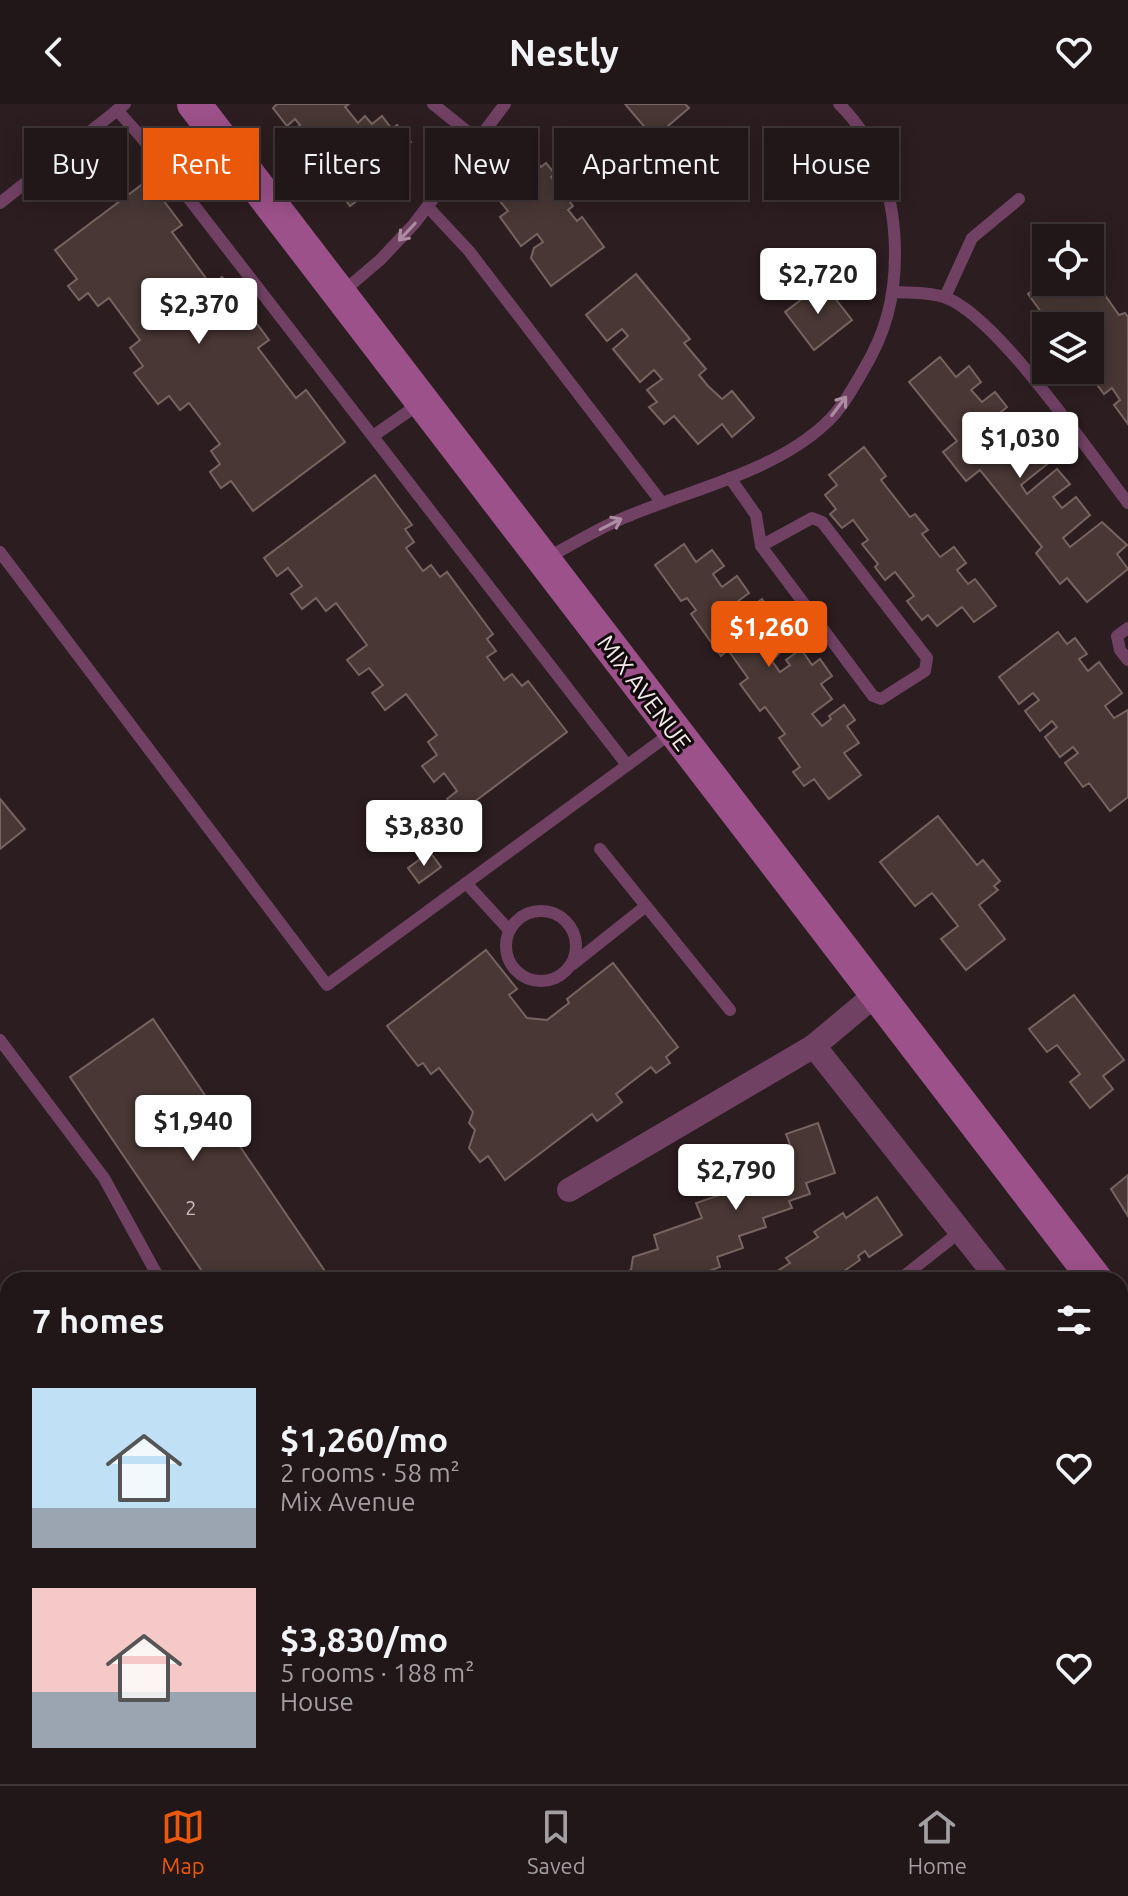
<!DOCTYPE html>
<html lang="en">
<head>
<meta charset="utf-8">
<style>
  :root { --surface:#211618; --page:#291f21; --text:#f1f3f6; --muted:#a29fa2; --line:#3e3537; --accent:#ea580c }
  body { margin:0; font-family:Ubuntu,sans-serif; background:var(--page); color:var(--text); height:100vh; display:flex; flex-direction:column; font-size:30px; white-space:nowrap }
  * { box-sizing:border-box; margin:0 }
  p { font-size:26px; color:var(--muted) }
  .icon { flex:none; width:44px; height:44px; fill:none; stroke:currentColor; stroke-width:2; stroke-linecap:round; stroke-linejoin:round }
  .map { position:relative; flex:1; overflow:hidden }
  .sheet { position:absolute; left:0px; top:1168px; width:1128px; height:512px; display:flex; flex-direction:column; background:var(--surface); border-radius:24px 24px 0 0; box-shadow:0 4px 20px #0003,0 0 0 2px var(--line) }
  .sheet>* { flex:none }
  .top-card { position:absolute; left:24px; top:24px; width:1080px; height:72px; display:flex; gap:16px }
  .buttons { position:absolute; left:1032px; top:120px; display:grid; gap:16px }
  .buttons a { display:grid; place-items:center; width:72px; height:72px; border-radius:0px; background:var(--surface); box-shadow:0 4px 20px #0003,0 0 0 2px var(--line); font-size:40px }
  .price { position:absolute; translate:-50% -68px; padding:0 18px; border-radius:8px; background:#fff; color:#222; font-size:26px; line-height:52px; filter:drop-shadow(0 2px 4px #0008) }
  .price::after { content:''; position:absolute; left:50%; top:48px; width:24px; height:18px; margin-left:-12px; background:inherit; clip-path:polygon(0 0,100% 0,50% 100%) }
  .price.current { background:var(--accent); color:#fff }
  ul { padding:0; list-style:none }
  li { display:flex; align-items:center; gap:24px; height:200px; padding:0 32px }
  li span { display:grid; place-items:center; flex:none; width:224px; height:160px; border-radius:0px; color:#555 }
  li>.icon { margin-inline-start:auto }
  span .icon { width:96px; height:96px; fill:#fffc; stroke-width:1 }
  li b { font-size:34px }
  h2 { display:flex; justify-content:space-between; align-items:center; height:96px; padding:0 32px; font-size:34px }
  .pill { padding:0 28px; border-radius:0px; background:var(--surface); box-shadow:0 4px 20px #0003,0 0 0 2px var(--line); font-size:28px; line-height:72px }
  .pill.current { background:var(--accent); color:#fff }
  header { display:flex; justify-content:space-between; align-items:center; height:104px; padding:0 32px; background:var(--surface); font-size:36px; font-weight:700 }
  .menu { display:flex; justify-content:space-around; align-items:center; height:112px; border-top:2px solid var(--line); background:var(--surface); font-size:22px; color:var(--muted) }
  .menu a { display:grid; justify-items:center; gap:4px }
  .menu .current { color:var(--accent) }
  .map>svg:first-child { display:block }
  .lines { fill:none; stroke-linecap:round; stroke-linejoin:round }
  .river { stroke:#7a4e98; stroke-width:56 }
  .building { fill:#483734; stroke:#776460; stroke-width:2 }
  .lane { stroke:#714164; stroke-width:12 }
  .street { stroke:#714164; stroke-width:24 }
  .secondary { stroke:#9d518a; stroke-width:34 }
  .oneway { stroke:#ac8ca0 }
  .labels { text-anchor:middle; stroke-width:6; stroke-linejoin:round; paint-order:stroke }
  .number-label { font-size:20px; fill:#c8bcbc }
  .street-label { font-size:24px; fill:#f3e8ea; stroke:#10090a }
</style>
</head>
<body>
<header><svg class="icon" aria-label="back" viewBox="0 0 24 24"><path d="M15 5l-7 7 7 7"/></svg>Nestly<svg class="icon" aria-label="heart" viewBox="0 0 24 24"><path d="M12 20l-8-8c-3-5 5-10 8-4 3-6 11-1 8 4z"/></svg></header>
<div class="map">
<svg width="1128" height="1680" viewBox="0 0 1128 1680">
  <rect width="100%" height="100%" fill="#2c1d20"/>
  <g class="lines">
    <g class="river">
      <polyline points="0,1586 8,1588"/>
      <polyline points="240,1672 262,1680"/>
    </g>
  </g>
  <g class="building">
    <polygon points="277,0 349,0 345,3 358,19 365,12 372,20 382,12 392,25 397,21 411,38 387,58 397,71 365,97 362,93 350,102 334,81 341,76 336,70 330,76 313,55 321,49 317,44 309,50 292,28 300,21 295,15 287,22 273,4"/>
    <polygon points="625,0 685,0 689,4 654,34"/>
    <polygon points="528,46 541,63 546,59 555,70 551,73 573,102 568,106 577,117 582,113 604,143 551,182 531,154 534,144 543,138 537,130 521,142 500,113 508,107 494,90 505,82 496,70"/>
    <polygon points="148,76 182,121 172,128 211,181 222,173 269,236 258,244 296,294 306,286 345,338 253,407 231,377 221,384 210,368 220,360 211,347 220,340 189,299 180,306 169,292 158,300 134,269 143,262 130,244 140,236 109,194 98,202 88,189 79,196 68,182 77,175 55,146"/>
    <polygon points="1046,160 1046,178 1090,178 1090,170 1119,211 1125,209 1128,213 1128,320 1114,301 1120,296 1112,284 1104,290 1086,266 1090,266 1090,222 1066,222 1059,213 1050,220 1028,190 1041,180 1033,169"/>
    <polygon points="636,170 690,235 684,239 706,265 699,271 708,282 722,295 732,287 754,314 732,333 722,320 698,340 674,312 664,320 649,303 657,298 647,286 662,275 654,266 640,278 613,245 628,232 622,225 607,237 586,211"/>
    <polygon points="823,179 852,216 814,246 785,208"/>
    <polygon points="940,253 956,273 969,262 981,278 971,286 982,298 995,288 1007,303 978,327 987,339 1020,313 1029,324 1018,333 1022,338 1031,332 1051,357 1021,381 1027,390 1057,365 1070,380 1053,393 1062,404 1076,393 1090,411 1063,434 1070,443 1102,418 1127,441 1117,450 1128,465 1087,498 1067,474 1060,480 1036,449 1042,443 980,366 966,377 943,348 957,337 909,278"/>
    <polygon points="864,343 886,372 881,376 910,413 915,410 928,426 922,430 940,453 954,443 966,459 957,466 968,480 975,475 996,502 974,518 962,503 937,522 928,511 922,516 907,497 914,492 895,468 885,476 875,463 878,460 862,440 868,436 853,416 842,424 830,410 836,405 825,391 837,381 829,371"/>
    <polygon points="375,371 412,421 405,425 414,438 406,444 423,467 431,461 440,473 447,468 493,530 487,535 496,547 487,553 504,576 512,570 522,582 528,577 567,628 458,710 447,695 457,687 444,669 434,678 422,662 437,651 428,638 437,631 406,590 385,606 372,589 383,581 369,564 359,571 347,556 367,541 336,499 326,507 316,494 302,505 291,490 302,482 288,464 277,472 264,454"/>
    <polygon points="684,440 696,458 712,446 724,462 713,470 722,483 737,472 749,489 730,503 737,512 762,495 771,507 778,503 789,518 781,525 790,538 772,557 780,568 790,561 786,556 801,545 812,561 820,555 832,572 821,580 832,595 812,610 822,622 831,615 829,612 844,601 855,616 847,622 859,639 844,649 861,671 829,695 814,675 804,682 793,668 800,663 779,634 785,630 765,603 760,607 740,580 748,574 728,546 721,552 691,510 696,506 687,494 681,497 655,461"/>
    <polygon points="1058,528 1067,540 1075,534 1087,550 1079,555 1088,567 1099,558 1122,589 1105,602 1114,614 1128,606 1128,693 1110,707 1089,679 1083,683 1065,659 1078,649 1073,643 1060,653 1045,633 1057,623 1052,617 1040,627 1025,607 1039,596 1033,589 1019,600 999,573"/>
    <polygon points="0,695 25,725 0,745"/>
    <polygon points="938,712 977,761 983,756 1000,777 994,782 998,786 979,801 1005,835 966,866 941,835 958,822 932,789 915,802 880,758"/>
    <polygon points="430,748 441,763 419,779 408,764"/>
    <polygon points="486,846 517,885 509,891 527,914 547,916 569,899 567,895 613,859 678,943 666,953 670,959 656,969 651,963 616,990 622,998 597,1017 592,1010 505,1076 488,1052 480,1058 469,1044 475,1026 469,1019 473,1008 439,964 431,970 423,959 418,962 387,922"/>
    <polygon points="1074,891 1124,956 1103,972 1113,985 1090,1004 1070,978 1080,970 1057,941 1047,948 1029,925"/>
    <polygon points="153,915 331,1176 208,1176 70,973"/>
    <polygon points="818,1019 835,1069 806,1079 810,1090 789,1097 792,1104 763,1114 766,1123 739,1132 743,1144 717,1153 720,1163 696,1172 697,1176 602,1176 631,1166 633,1153 658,1145 654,1131 702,1114 696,1099 720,1091 728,1079 745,1073 742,1063 792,1046 786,1030"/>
    <polygon points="1128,1071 1128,1112 1111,1085"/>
    <polygon points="877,1093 902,1131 869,1153 865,1147 858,1152 860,1156 831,1176 763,1176 790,1159 786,1154 818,1133 814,1128 843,1109 846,1114"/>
    <polygon points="0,1267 8,1278 8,1332 0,1330"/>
  </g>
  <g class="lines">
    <g class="lane">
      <polyline points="433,0 478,36"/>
      <polyline points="117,6 142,34 627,661"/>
      <polyline points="0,99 125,0"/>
      <polyline points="428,103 469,147 662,399"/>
      <path d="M895,188C911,189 929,188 944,193C996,210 1091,351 1128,399"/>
      <polyline points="340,190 380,156 414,120 505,0"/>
      <polyline points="945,193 972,134 1019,95"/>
      <polyline points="373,332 419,300"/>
      <polyline points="730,374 756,411 761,442 873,592 881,595 925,567 927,554 822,418 812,414 761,442"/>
      <polyline points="0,448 327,881 674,627"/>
      <path d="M545,455C570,442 595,426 621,415C685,387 773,369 825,320C841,306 853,284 864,265C886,228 895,193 895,150C895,95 879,39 839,0"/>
      <polyline points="1128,524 1117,532 1120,546 1128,556"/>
      <polyline points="466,779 509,826"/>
      <polyline points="646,802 730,906"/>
      <circle cx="541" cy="842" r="35"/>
      <polyline points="573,860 646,802 600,745"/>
      <polyline points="0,936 104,1074 160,1176"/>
      <polyline points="899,1176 961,1127"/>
    </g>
    <g class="street">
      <polyline points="875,891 814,942 999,1176"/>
      <polyline points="569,1086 814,942"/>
      <polyline points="1120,1329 1128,1339"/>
      <polyline points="1120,1500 1128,1498"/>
    </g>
    <g class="secondary">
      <polyline points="194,0 1096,1176"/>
      <polyline points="1120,1207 1128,1217"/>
      <polyline points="0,1464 8,1466"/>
      <polyline points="1120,1625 1128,1625"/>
    </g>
  </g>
  <defs><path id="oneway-shaft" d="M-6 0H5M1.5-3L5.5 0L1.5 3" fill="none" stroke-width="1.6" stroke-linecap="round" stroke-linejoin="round" transform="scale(2)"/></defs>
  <g class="oneway">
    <use href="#oneway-shaft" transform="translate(407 128) rotate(133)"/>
    <use href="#oneway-shaft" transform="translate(839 302) rotate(-53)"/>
    <use href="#oneway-shaft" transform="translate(611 420) rotate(-27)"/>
  </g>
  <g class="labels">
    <g class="number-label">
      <text x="191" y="1111">2</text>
    </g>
    <g class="street-label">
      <text transform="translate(644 589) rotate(53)" y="8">MIX AVENUE</text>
    </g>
  </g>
</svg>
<div class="buttons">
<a><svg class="icon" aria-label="locate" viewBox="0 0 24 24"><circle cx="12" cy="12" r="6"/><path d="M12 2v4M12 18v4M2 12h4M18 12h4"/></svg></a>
<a><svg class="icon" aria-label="layers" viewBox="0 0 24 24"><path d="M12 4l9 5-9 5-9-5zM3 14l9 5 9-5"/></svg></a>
</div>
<b class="price" style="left:818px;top:212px">$2,720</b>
<b class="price" style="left:199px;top:242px">$2,370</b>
<b class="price" style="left:1020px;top:376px">$1,030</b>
<b class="price current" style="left:769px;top:565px">$1,260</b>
<b class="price" style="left:424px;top:764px">$3,830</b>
<b class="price" style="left:193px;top:1059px">$1,940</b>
<b class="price" style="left:736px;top:1108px">$2,790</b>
<div class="top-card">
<a class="pill">Buy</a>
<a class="pill current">Rent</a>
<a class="pill">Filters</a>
<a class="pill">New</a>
<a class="pill">Apartment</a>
<a class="pill">House</a>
</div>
<section class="sheet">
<h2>7 homes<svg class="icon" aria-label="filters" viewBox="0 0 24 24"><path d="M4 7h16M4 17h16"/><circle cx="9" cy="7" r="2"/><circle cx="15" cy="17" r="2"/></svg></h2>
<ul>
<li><span style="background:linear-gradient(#bfe0f5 75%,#9aa5b1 0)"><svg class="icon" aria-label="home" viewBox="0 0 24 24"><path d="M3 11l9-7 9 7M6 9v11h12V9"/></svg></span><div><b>$1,260/mo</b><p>2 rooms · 58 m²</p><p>Mix Avenue</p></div><svg class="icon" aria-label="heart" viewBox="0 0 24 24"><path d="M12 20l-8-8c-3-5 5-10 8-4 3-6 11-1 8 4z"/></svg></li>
<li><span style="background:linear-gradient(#f6c9c9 65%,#9aa5b1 0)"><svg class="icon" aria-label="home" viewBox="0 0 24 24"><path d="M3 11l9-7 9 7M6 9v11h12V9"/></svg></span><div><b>$3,830/mo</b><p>5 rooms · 188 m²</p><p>House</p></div><svg class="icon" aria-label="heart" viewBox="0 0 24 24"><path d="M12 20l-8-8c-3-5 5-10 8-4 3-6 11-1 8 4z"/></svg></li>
</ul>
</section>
</div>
<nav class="menu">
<a class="current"><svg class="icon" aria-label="map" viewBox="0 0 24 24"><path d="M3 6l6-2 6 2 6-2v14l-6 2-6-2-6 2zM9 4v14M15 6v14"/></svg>Map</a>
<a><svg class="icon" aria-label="saved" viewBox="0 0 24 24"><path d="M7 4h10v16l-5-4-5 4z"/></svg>Saved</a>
<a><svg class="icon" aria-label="home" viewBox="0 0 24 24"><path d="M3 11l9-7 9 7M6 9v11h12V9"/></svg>Home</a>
</nav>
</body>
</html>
